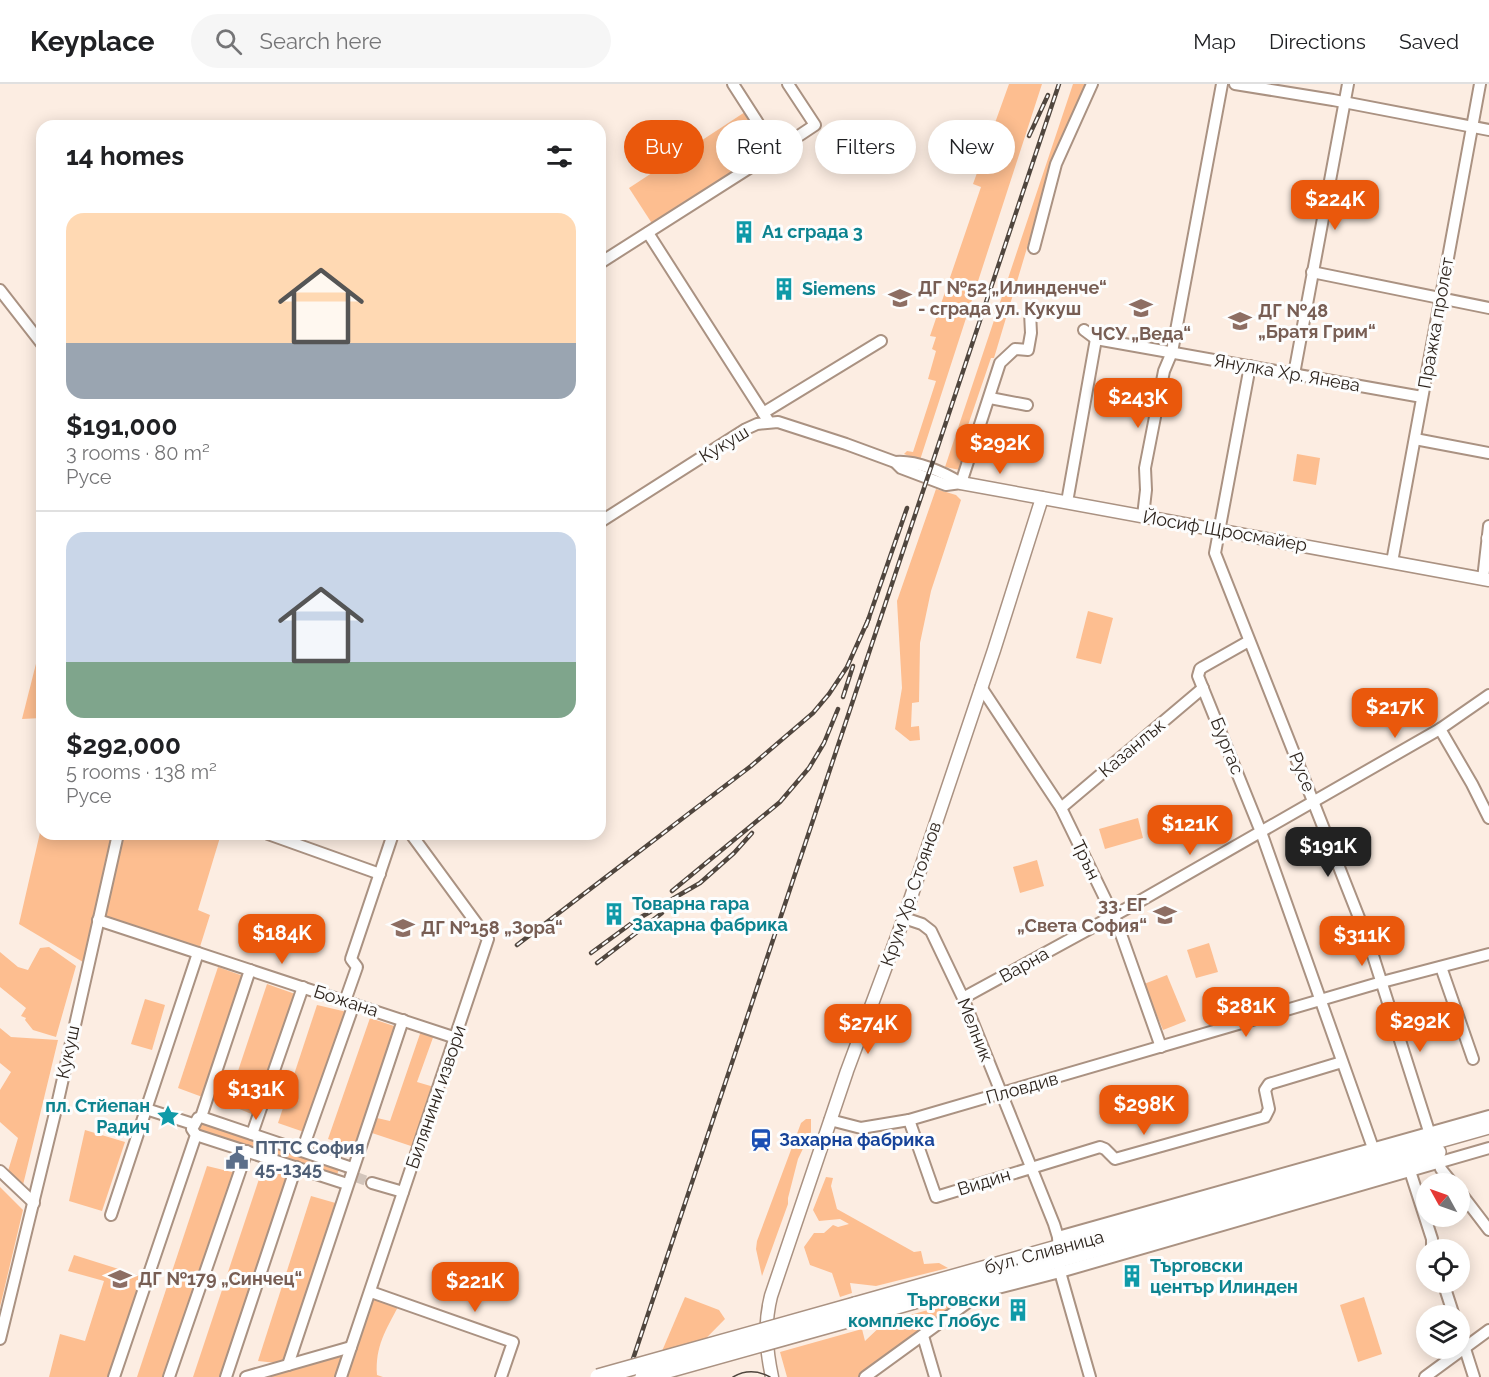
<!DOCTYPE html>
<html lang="en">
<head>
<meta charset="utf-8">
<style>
  :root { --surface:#fff; --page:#f6f6f6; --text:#202124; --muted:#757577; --line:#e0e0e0; --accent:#ea580c }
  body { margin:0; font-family:Raleway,sans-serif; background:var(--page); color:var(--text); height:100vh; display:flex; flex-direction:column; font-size:22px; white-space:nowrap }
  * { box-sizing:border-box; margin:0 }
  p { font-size:20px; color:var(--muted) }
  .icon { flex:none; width:33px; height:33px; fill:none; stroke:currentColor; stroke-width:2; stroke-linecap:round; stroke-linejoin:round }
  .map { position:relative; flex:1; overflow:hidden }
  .sheet { position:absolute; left:36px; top:36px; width:570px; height:720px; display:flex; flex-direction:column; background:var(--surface); border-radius:18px; box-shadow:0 3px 15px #0003 }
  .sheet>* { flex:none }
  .banner { position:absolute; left:624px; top:36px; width:570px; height:54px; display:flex; gap:12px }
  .needle { width:39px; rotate:310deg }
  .tools { position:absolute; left:1416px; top:1089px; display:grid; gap:12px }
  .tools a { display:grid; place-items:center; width:54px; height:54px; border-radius:50%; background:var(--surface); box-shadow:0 3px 15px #0003; font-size:30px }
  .price { position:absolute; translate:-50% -51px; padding:0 14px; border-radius:12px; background:var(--accent); color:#fff; font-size:20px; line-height:39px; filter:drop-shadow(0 2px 3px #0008) }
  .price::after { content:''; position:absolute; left:50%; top:36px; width:18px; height:14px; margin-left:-9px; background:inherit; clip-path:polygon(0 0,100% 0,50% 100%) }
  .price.selected { background:#222; color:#fff }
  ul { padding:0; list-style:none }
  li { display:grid; align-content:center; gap:12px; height:318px; padding:0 30px }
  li+li { border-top:2px solid var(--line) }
  li span { display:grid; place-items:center; height:186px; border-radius:18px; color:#555 }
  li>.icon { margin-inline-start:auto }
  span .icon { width:108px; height:108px; fill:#fffc; stroke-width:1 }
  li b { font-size:26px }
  h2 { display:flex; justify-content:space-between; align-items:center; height:72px; padding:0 30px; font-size:26px }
  .chip { padding:0 21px; border-radius:27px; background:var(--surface); box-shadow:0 3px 15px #0003; font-size:21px; line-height:54px }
  .chip.selected { background:var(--accent); color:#fff }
  header { display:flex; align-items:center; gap:36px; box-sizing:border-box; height:84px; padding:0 30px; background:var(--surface); border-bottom:2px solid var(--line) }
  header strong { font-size:28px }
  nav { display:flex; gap:33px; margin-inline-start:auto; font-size:21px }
  .search { width:420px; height:54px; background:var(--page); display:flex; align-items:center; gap:15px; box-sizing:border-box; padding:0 21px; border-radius:33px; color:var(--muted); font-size:22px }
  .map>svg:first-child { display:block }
  .green { fill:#fdbe90 }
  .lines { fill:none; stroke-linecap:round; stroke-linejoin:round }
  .minor-tunnel { stroke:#d3c5bb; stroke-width:10; stroke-dasharray:10 5; stroke-linecap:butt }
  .minor-casing { stroke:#aa9282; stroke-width:14 }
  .tertiary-casing { stroke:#aa9282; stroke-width:15 }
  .primary-casing { stroke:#aa9282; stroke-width:18 }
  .minor { stroke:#fff; stroke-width:10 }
  .tertiary { stroke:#fff; stroke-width:12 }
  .primary { stroke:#fff; stroke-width:15 }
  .tram { stroke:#50463e; stroke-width:1.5 }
  .rail-casing { stroke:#50463e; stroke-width:4.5 }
  .rail { stroke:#fdfdfd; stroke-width:2; stroke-dasharray:7; stroke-linecap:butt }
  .primary-bridge-casing { stroke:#aa9282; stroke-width:18; stroke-linecap:butt }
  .primary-bridge { stroke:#fff; stroke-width:15 }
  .labels { text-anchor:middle; stroke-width:6; stroke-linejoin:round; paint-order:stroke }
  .culture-label { font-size:18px; font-weight:bold; fill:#0d838f; stroke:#fdfdfd; text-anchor:start }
  .education-label { font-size:18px; font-weight:bold; fill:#785e54; stroke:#fdfdfd; text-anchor:start }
  .street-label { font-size:18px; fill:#2e251e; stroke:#fdfdfd }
  .transit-label { font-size:18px; font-weight:bold; fill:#164399; stroke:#fdfdfd; text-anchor:start }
  .service-label { font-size:18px; font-weight:bold; fill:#4e5e75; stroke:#fdfdfd; text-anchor:start }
</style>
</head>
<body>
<header>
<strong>Keyplace</strong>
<div class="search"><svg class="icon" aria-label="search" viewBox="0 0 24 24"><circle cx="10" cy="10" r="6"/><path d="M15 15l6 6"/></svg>Search here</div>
<nav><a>Map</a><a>Directions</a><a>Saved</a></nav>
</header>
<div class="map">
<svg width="1489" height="1293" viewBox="0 0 1489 1293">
  <rect width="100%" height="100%" fill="#fcede2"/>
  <g class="green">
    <polygon points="1009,0 1042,0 920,376 904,370 907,367 913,368 936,297 928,295 936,267 932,265 936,253 930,252 981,103 973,100"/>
    <polygon points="1073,0 1089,0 1042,114 994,274 991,274 963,356 970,359 960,386 945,383"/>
    <polygon points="745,28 767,58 766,70 653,141 629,104"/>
    <polygon points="1297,370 1320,374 1316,401 1293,397"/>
    <polygon points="936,405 956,411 961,416 931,507 920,559 919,618 912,619 911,643 919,642 920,656 910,657 895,645 902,604 897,517"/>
    <polygon points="1088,527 1113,534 1101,580 1076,574"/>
    <polygon points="42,556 42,634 22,635"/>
    <polygon points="1138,734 1143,754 1105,765 1099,745"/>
    <polygon points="42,740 42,750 221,750 198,826 210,831 198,869 99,836 88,881 19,840"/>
    <polygon points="1037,776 1044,802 1020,809 1013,783"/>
    <polygon points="1209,859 1218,888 1196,894 1187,866"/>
    <polygon points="49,863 76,882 56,953 33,946 25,936 26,934 21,932 26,924 0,903 0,868 18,883 28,886 40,864"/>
    <polygon points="218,883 246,893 205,1014 178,1004"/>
    <polygon points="1167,891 1186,937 1163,946 1144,900"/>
    <polygon points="267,900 298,911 254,1031 227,1020"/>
    <polygon points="145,915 165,921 152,966 131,960"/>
    <polygon points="317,921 347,928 304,1048 278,1039"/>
    <polygon points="370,934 397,943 356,1064 328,1055"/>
    <polygon points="0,944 11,953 58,956 23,1101 8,1087 18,1054 0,1038 0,1006 11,988 0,979"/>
    <polygon points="422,944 435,948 417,998 434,1003 414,1063 372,1049 377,1034 390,1037"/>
    <polygon points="201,1035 341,1080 335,1096 197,1050"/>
    <polygon points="806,1035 811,1035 811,1048 798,1075 788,1114 788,1120 762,1192 756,1165 757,1157 801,1039"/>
    <polygon points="85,1046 125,1058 102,1127 69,1117"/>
    <polygon points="264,1080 291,1090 223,1293 193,1293"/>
    <polygon points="207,1082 236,1089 166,1293 137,1293"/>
    <polygon points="826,1093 833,1094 831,1102 837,1125 914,1168 921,1167 924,1180 939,1179 948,1184 876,1202 850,1199 852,1209 840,1213 832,1189 810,1181 804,1163 814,1149 824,1149 833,1141 838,1143 849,1140 840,1135 819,1137 813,1126"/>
    <polygon points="0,1103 23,1126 0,1223"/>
    <polygon points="311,1112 339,1120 286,1280 258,1277"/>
    <polygon points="74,1171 144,1193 109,1293 49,1293 60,1250 85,1257 104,1197 68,1187"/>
    <path d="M373,1213L399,1221C386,1246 375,1262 377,1291L383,1293H257L355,1266Z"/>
    <polygon points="685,1213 719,1226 725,1235 668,1293 651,1293"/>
    <polygon points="1364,1213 1382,1270 1358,1278 1340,1221"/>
    <polygon points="953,1219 955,1221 954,1224 858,1293 787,1293 780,1268 862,1245 865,1257 885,1238"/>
  </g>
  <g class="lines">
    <polyline class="minor-tunnel" points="356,1093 372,1099"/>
    <g class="minor-casing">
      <g id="minor">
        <polyline points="1235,0 1333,16 1489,46"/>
        <polyline points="776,67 815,41 788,0"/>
        <polyline points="648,149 769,338"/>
        <polyline points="1034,164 1056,80 1092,0"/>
        <polyline points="600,179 776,67 733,0"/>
        <polyline points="1312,188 1489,224"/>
        <polyline points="0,206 42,260"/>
        <polyline points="1084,246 1096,255 1422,313"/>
        <polyline points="1250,282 1215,469 1369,859 1441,1085 1453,1100"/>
        <polyline points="1294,290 1348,0"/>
        <polyline points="990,314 1027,321"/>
        <polyline points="763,329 881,257"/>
        <polyline points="1415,355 1489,369"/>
        <path d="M895,378C916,376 943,388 961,399"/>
        <polyline points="961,399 1000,279 1015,265 1028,266 1031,249 1030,228"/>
        <polyline points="1067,418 1096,255"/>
        <polyline points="1143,432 1146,406 1145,384 1164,287 1172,268 1222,0"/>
        <polyline points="600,438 746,345 757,340 778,338 846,360 895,378 901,384 946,401 961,399"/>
        <polyline points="1392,478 1480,0"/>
        <polyline points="1483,495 1489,442"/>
        <polyline points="1249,557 1203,583 1200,585 1198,592 1261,748 1373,1064"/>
        <polyline points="981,603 1061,724 1117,839 1161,963"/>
        <polyline points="1440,645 1472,700 1489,734"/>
        <polyline points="1061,724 1203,604"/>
        <polyline points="268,750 380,790"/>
        <polyline points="904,834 922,840 931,847 963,914 1054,1140 1058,1153 1060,1188 1090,1293"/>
        <polyline points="98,836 456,954"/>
        <polyline points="1441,883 1473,975"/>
        <polyline points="963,914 1133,821 1440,645 1489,611"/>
        <polyline points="345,917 357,883 351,875 393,750"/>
        <polyline points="146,1025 193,1040"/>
        <polyline points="201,1033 352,1084"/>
        <polyline points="830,1036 861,1044 909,1036 1382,898 1489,870"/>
        <polyline points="909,1036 936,1113 1100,1063 1105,1065 1115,1075 1265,1033 1269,1025 1265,1006 1269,1000 1342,978"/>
        <polyline points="252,1050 303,903"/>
        <polyline points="196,1051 347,1100"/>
        <polyline points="302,1067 354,920"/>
        <polyline points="0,1087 34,1119"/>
        <polyline points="1410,1087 1432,1155 1432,1166"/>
        <polyline points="372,1099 403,1108"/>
        <polyline points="1460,1108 1489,1146"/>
        <polyline points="111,1131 198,869"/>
        <polyline points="1058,1153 1489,1032"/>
        <polyline points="1443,1198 1454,1232"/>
        <polyline points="965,1205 974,1205 982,1208 1060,1188 1489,1064"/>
        <polyline points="371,1208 513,1258 501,1293"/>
        <polyline points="1460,1249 1474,1293"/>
        <polyline points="923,1252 935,1293"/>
        <polyline points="0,1255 57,1021 118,750"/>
        <polyline points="288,1281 403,936"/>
        <polyline points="114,1293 196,1051 192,1045 198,1034 201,1033 250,886"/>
        <polyline points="169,1293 247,1067"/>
        <polyline points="226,1293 296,1083"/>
        <polyline points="246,1293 351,1263"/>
        <polyline points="341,1293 488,855 411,750"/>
        <polyline points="865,1293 982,1208"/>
        <polyline points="1425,1293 1489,1246"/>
      </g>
    </g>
    <g class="tertiary-casing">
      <g id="tertiary">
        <polyline points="961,399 1489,496"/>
        <polyline points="1488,454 1489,455"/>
        <path d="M772,1293C766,1265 764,1240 771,1212L847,987L904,834L994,566L1042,414"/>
      </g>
    </g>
    <g class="primary-casing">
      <g id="primary">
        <polyline points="855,1221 1489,1042"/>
        <polyline points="858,1233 1438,1068"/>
      </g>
    </g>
    <use href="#minor" class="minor"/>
    <use href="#tertiary" class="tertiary"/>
    <use href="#primary" class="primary"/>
    <path class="tram" d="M733,1293C745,1286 757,1286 770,1293"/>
    <g class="rail-casing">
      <g id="rail">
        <polyline points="1029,52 1048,11"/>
        <polyline points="866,542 907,424"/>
        <polyline points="843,613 853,582"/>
        <polyline points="672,807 780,718 809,684 824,659 838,625"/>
        <polyline points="517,861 751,682 813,629 829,610 847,583 869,534"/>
        <polyline points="591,869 636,836 700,799 734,769 752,749"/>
        <polyline points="597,879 662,829"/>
        <polyline points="627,1293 1059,0"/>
      </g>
    </g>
    <use href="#rail" class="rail"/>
    <g class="primary-bridge-casing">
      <g id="primary-bridge">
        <polyline points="598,1293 855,1221"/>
        <polyline points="643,1293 858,1233"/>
      </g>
    </g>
    <use href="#primary-bridge" class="primary-bridge"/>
  </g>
  <defs>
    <g id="building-bare" transform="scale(1.8)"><path d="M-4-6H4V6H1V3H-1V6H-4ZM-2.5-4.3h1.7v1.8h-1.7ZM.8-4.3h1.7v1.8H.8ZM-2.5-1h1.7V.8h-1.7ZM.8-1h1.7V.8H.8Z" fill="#0f9aa8" stroke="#fdfdfd" stroke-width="2.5" paint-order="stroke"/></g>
    <g id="school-bare" transform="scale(1.8)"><path d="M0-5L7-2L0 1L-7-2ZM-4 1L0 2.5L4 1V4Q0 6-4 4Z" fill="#8d6e63" stroke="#fdfdfd" stroke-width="2.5" paint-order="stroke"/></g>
    <g id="sight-bare" transform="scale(1.8)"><path d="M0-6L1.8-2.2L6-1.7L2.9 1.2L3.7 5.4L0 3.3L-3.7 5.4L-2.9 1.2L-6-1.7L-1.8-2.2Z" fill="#0f9aa8" stroke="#fdfdfd" stroke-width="2.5" paint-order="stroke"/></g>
    <g id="station-bare" transform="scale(1.8)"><path d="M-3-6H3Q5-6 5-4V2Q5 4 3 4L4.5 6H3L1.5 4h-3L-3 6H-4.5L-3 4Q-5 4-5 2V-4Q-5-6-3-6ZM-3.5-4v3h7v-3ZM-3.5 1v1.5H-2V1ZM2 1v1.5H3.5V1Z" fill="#1a4fb4" stroke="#fdfdfd" stroke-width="2.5" paint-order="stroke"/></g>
    <g id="civic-bare" transform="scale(1.8)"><path d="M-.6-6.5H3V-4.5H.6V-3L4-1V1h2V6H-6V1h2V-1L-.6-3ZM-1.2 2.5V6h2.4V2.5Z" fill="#5c6f8a" stroke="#fdfdfd" stroke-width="2.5" paint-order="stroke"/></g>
  </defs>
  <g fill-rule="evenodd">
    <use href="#building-bare" x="744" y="148"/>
    <use href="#building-bare" x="784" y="205"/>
    <use href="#school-bare" x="900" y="214"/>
    <use href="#school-bare" x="1141" y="224"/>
    <use href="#school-bare" x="1240" y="237"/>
    <use href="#building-bare" x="614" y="830"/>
    <use href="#school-bare" x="1165" y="831"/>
    <use href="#school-bare" x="403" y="844"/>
    <use href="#sight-bare" x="168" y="1032"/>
    <use href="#station-bare" x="761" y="1056"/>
    <use href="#civic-bare" x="237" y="1074"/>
    <use href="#building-bare" x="1132" y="1192"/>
    <use href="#school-bare" x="120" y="1195"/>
    <use href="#building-bare" x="1018" y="1226"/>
  </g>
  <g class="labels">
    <g class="culture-label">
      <text x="762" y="154">А1 сграда 3</text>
      <text x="802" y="211">Siemens</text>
      <text x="632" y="826">Товарна гара<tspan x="632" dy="21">Захарна фабрика</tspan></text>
      <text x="150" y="1028" text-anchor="end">пл. Стйепан<tspan x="150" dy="21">Радич</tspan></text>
      <text x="1150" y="1188">Търговски<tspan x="1150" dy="21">център Илинден</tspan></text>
      <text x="1000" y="1222" text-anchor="end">Търговски<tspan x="1000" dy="21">комплекс Глобус</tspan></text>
    </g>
    <g class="education-label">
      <text x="918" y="210">ДГ №52 „Илинденче“<tspan x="918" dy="21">- сграда ул. Кукуш</tspan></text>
      <text x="1258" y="233">ДГ №48<tspan x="1258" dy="21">„Братя Грим“</tspan></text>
      <text x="1141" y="256" text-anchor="middle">ЧСУ „Веда“</text>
      <text x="1147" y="827" text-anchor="end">33. ЕГ<tspan x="1147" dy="21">„Света София“</tspan></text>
      <text x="421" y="850">ДГ №158 „Зора“</text>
      <text x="138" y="1201">ДГ №179 „Синчец“</text>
    </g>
    <g class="street-label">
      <text transform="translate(1436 239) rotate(-80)" y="6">Пражка пролет</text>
      <text transform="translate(1287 289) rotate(10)" y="6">Янулка Хр. Янева</text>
      <text transform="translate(724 360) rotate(-31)" y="6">Кукуш</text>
      <text transform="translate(1225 447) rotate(10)" y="6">Йосиф Щросмайер</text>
      <text transform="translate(1227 662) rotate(68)" y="6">Бургас</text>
      <text transform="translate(1132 664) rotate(-40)" y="6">Казанлък</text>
      <text transform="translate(1302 688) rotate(68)" y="6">Русе</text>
      <text transform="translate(1086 776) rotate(64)" y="6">Трън</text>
      <text transform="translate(911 810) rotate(-71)" y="6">Крум Хр. Стоянов</text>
      <text transform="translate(1024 881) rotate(-29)" y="6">Варна</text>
      <text transform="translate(346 917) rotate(18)" y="6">Божана</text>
      <text transform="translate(975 946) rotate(68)" y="6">Мелник</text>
      <text transform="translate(68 968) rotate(-78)" y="6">Кукуш</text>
      <text transform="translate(1022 1004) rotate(-16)" y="6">Пловдив</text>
      <text transform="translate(436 1013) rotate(-71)" y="6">Билянини извори</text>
      <text transform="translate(984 1098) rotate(-17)" y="6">Видин</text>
      <text transform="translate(1044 1168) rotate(-15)" y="6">бул. Сливница</text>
    </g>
    <g class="transit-label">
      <text x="779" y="1062">Захарна фабрика</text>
    </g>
    <g class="service-label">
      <text x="255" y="1070">ПТТС София<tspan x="255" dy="21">45-1345</tspan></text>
    </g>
  </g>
</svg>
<div class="tools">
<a><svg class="needle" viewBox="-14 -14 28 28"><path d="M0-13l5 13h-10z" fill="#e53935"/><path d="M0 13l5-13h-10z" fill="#757577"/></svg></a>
<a><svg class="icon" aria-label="locate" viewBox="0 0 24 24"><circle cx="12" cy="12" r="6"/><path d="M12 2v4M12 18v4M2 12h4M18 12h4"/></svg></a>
<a><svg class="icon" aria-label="layers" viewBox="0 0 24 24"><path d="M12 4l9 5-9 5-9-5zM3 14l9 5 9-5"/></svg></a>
</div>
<b class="price" style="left:1335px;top:147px">$224K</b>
<b class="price" style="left:1138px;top:345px">$243K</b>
<b class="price" style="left:1000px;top:391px">$292K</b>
<b class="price" style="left:1395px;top:655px">$217K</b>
<b class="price" style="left:1190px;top:772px">$121K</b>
<b class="price selected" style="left:1328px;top:794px">$191K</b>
<b class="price" style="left:282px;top:881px">$184K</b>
<b class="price" style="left:1362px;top:883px">$311K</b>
<b class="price" style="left:1246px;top:954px">$281K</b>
<b class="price" style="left:1420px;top:969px">$292K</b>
<b class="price" style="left:868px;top:971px">$274K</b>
<b class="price" style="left:256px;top:1037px">$131K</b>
<b class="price" style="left:1144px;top:1052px">$298K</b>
<b class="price" style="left:475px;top:1229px">$221K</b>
<div class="banner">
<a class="chip selected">Buy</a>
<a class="chip">Rent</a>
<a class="chip">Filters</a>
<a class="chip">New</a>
</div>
<section class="sheet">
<h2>14 homes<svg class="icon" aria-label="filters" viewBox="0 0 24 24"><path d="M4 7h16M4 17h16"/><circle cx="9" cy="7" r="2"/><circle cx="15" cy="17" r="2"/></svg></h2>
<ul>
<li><span style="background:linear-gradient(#ffd9b3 70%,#9aa5b1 0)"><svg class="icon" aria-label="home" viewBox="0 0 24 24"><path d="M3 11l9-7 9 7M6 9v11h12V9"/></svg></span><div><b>$191,000</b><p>3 rooms · 80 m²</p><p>Русе</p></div></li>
<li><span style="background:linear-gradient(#c9d6e8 70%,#7fa58c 0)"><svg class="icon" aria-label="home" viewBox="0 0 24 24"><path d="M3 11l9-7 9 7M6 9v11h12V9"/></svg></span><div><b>$292,000</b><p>5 rooms · 138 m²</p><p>Русе</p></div></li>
</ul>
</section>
</div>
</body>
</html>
